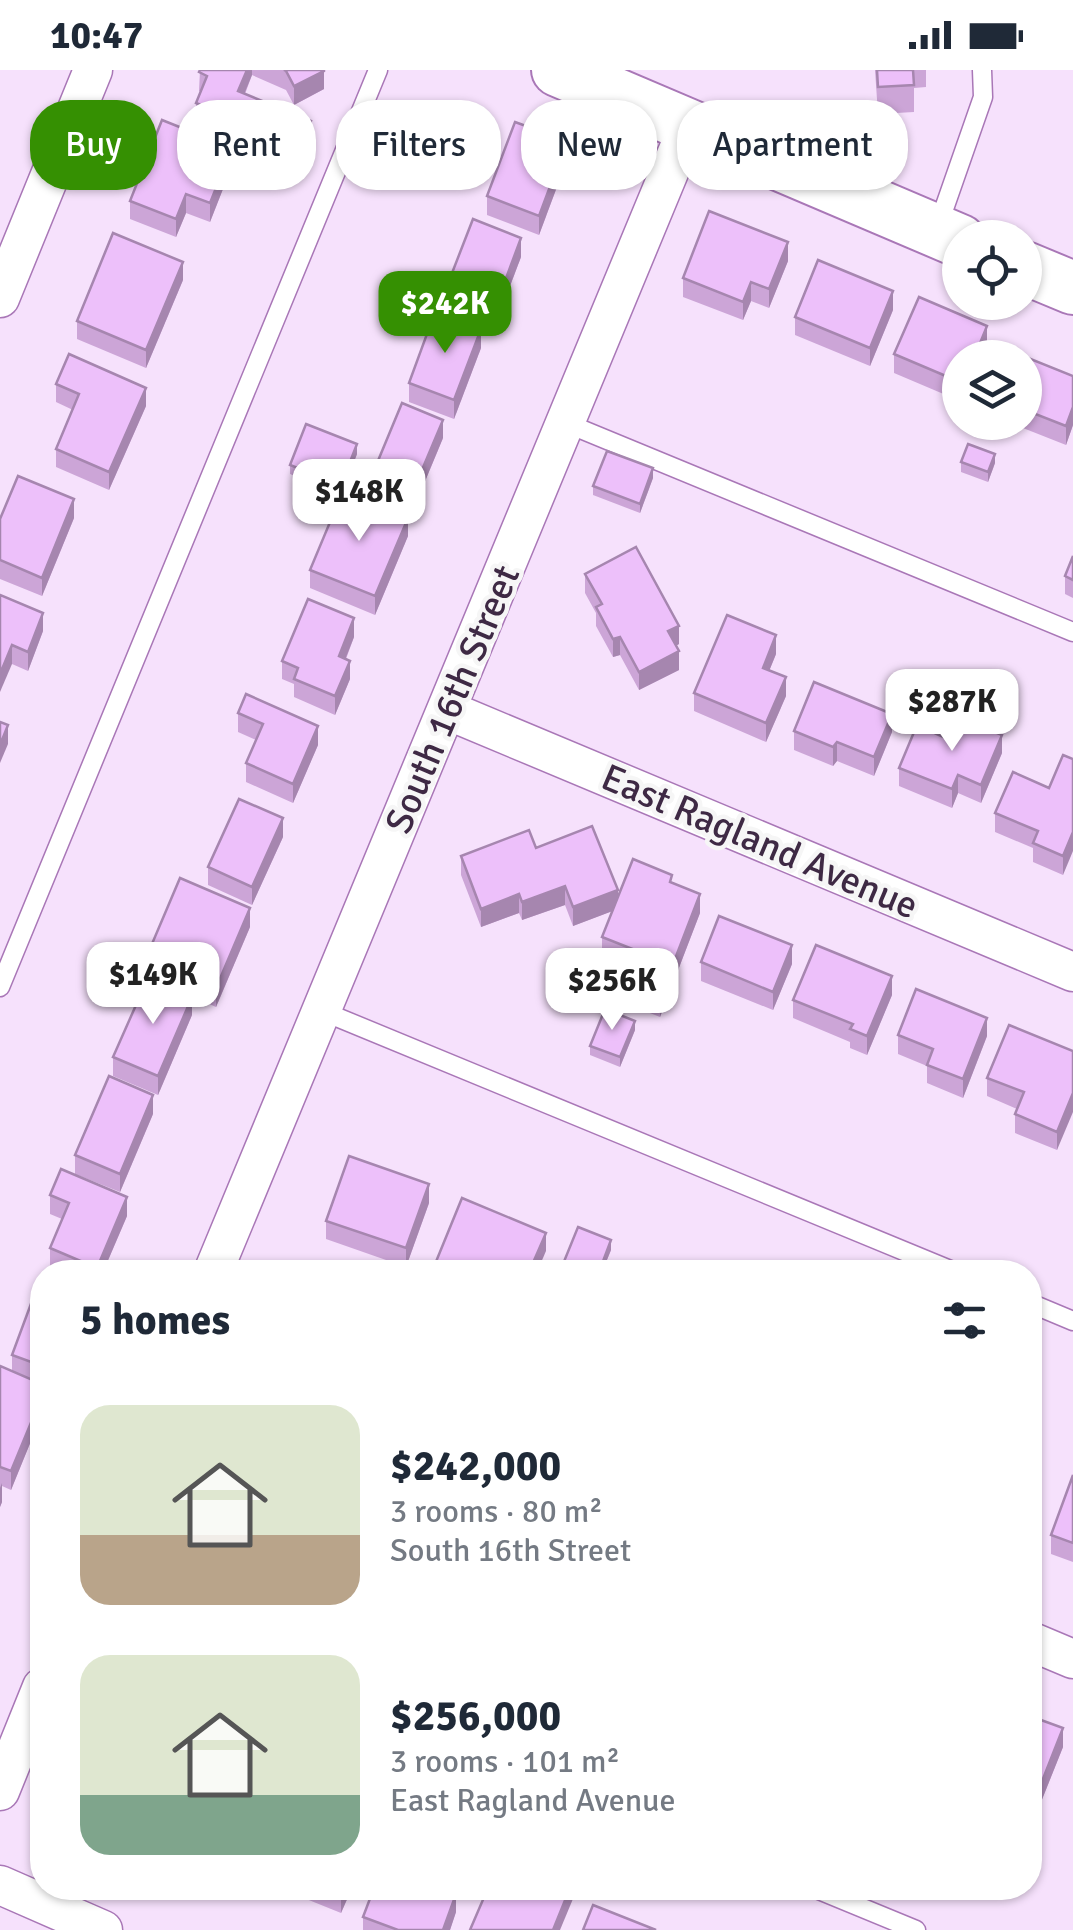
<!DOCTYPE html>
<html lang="en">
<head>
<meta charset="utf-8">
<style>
  :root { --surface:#fff; --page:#f2f2f3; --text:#1f2937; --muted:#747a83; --accent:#359002 }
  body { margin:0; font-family:Signika,sans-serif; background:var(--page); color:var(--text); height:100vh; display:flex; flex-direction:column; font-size:38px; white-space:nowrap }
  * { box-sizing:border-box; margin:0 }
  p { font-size:32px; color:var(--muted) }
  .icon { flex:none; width:55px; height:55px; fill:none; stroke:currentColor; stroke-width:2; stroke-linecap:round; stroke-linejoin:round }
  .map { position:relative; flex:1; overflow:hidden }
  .sheet { position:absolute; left:30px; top:1190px; width:1012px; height:640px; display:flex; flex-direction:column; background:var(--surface); border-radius:40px; box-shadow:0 2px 8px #0004 }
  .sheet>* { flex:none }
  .banner { position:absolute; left:30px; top:30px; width:1015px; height:90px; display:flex; gap:20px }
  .buttons { position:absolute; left:942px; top:150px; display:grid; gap:20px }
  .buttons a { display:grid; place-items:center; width:100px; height:100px; border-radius:50%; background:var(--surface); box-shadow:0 2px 8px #0004; font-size:50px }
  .price { position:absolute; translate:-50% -85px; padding:0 22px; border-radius:20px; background:#fff; color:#222; font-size:32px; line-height:65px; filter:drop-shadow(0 2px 5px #0008) }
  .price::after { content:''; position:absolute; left:50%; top:60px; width:30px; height:22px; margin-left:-15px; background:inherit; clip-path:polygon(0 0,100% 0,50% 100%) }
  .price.active { background:var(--accent); color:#fff }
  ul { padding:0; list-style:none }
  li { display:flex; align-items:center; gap:30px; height:250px; padding:0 50px }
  li span { display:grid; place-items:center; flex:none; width:280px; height:200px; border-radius:30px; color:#555 }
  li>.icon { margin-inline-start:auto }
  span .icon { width:120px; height:120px; fill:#fffc; stroke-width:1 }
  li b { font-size:42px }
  h2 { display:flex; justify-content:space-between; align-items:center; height:120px; padding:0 50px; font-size:42px }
  .tag { padding:0 35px; border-radius:40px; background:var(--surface); box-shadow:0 2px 8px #0004; font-size:35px; line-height:90px }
  .tag.active { background:var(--accent); color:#fff }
  .status { display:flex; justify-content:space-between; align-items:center; height:70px; padding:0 50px; background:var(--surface); direction:ltr }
  .status svg { height:28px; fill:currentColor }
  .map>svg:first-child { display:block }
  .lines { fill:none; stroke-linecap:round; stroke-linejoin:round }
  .lane-casing { stroke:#a977b7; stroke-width:21 }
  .street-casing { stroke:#a977b7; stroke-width:41 }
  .secondary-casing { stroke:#a977b7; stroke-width:56 }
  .lane { stroke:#fff; stroke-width:18 }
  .street { stroke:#fff; stroke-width:38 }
  .secondary { stroke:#fff; stroke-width:52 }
  .wall { fill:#cca5d7 }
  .shaded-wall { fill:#a686af }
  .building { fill:#edc0fa; stroke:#a686af; stroke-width:2.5 }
  .labels { text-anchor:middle; stroke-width:9; stroke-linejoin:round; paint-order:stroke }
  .street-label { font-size:38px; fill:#3e2944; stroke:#f6f6f6 }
</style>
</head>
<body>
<div class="status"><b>10:47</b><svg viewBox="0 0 49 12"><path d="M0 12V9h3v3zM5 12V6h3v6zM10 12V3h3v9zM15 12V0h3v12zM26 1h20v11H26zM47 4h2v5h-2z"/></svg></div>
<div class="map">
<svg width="1073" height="1860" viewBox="0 0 1073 1860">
  <rect width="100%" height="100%" fill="#f6e1fc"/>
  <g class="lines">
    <g class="lane-casing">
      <g id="lane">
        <polyline points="938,156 983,27 982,0"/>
        <polyline points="566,353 1073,562"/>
        <polyline points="0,917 378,0"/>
        <polyline points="322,941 955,1202"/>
        <polyline points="1030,1233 1073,1251"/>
        <polyline points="814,1818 916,1860"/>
      </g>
    </g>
    <g class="street-casing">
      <g id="street">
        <polyline points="0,228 93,0"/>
        <polyline points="447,640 1073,902"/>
        <polyline points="213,1202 689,54"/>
        <polyline points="1030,1571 1073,1589"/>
        <polyline points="0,1721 42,1617"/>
        <polyline points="0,1815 103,1860"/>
      </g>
    </g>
    <g class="secondary-casing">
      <g id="secondary">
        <polyline points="558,0 960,171"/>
        <polyline points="1025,198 1073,218"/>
      </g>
    </g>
    <use href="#lane" class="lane"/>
    <use href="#street" class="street"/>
    <use href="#secondary" class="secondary"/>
  </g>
  <g class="wall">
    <polygon points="200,0 324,0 324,19 294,35 286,20 252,5 245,24 311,70 301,95 196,52 196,33 201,22 199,21"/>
    <polygon points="875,0 926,0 926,17 914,18 914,42 878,44"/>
    <polygon points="567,90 539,165 487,145 487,126"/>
    <polygon points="232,96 210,152 186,143 176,167 130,149 130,131"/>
    <polygon points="521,187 496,253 447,235 447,216"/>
    <polygon points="788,191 769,238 751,231 743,250 683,227 683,208"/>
    <polygon points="183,210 146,298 77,269 77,251"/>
    <polygon points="893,240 870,296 795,265 795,247"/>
    <polygon points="987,275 960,288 960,331 894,303 894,284"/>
    <polygon points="481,278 454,349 409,332 409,313"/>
    <polygon points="1025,288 1073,306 1073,355 1066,375 1008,352 1025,352"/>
    <polygon points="56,314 146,336 109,420 56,397 56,379 73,340 56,332"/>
    <polygon points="443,368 411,445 370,428 370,410"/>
    <polygon points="357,384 343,421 408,466 375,545 310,518 310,500 341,425 290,404 290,395"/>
    <polygon points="961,392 995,393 988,412 961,402"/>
    <polygon points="653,408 640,443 593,425 593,416"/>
    <polygon points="74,448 42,526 0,509 0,449"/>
    <polygon points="1073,486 1073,528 1065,524 1065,506"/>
    <polygon points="585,504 679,574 676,576 679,600 639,620 620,585 613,587 596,556 596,543 585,523"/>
    <polygon points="0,525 43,561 28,601 12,594"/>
    <polygon points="354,567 346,589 350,609 335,645 294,627 294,614 282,609 282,591"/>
    <polygon points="776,584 769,601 786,626 766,672 694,641 694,623"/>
    <polygon points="238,643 318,675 293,733 246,712 246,693 256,670 238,662"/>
    <polygon points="794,661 892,662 874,706 837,691 833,696 794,680"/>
    <polygon points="950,670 1002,683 981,733 958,723 952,738 899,716 899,698"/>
    <polygon points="1063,685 1063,805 1033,792 1033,778 995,762 995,743 1049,718"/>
    <polygon points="283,767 252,835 208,815 208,797"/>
    <polygon points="536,778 618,828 672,813 700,843 660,947 622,932 622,913 629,896 602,886 602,867 612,841 573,856 565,835 522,850 519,843 481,857 461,805 461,786"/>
    <polygon points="250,857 216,937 146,906 146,888"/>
    <polygon points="701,892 792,894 773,940 701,911"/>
    <polygon points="892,925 867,985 850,978 850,972 793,948 793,930"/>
    <polygon points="192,945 158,1025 113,1006 113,987"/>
    <polygon points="635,960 620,997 590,985 590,976"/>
    <polygon points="898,965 987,966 963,1028 927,1013 927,996 898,984"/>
    <polygon points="1073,981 1057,1080 1015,1063 1015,1044 1017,1039 987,1026 987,1008"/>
    <polygon points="153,1044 120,1122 75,1104 75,1085"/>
    <polygon points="50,1125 127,1146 103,1202 64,1202 50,1197 50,1178 62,1149 50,1144"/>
    <polygon points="429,1133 406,1197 326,1169 326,1151"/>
    <polygon points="611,1180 602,1202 563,1202 563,1194"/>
    <polygon points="42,1204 42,1344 11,1420 2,1416 2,1432 0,1437 0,1296 12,1301 12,1285"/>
    <polygon points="1073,1405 1073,1492 1051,1484 1051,1465"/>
    <polygon points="1030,1646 1063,1677 1039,1737 1030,1734"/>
    <polygon points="279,1818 352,1818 341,1843"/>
    <polygon points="456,1842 450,1860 363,1860 363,1847"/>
  </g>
  <g class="shaded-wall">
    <polygon points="247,0 252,0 252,5 238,39 238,21"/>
    <polygon points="324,1 324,19 294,35 294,16"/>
    <polygon points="311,51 311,70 301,95 301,76"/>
    <polygon points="567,71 567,90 539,165 539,146"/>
    <polygon points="232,78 232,96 210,152 210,133"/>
    <polygon points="186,124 186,143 176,167 176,149"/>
    <polygon points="521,168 521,187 496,253 496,235"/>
    <polygon points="788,172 788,191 769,238 769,219"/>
    <polygon points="183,192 183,210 146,298 146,280"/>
    <polygon points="751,212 751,231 743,250 743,232"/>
    <polygon points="893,221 893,240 870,296 870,278"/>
    <polygon points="987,256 987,275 982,288 974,288"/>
    <polygon points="481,259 481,278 454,349 454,330"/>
    <polygon points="146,318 146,336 109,420 109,402"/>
    <polygon points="1073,337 1073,355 1066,375 1066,356"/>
    <polygon points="443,350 443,368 411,445 411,426"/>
    <polygon points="357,374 357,384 341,425 341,415"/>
    <polygon points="995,384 995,393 988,412 988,402"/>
    <polygon points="653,398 653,408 640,443 640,434"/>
    <polygon points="74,429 74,448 42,526 42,508"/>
    <polygon points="408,448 408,466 375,545 375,526"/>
    <polygon points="43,543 43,561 28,601 28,582"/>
    <polygon points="354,548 354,567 339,605 339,586"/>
    <polygon points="679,556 679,574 668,580 668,561"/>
    <polygon points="776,565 776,584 763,616 763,598"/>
    <polygon points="620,567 620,585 613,587 613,569"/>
    <polygon points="12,575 12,594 0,622 0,604"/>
    <polygon points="679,581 679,600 639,620 639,602"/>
    <polygon points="350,591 350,609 335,645 335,626"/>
    <polygon points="786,607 786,626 766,672 766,653"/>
    <polygon points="892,644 892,662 874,706 874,687"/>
    <polygon points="8,655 8,674 0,693 0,675"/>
    <polygon points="318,656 318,675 293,733 293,714"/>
    <polygon points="1002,665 1002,683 981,733 981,715"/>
    <polygon points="837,672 837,691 833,696 833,677"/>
    <polygon points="958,705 958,723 952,738 952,719"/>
    <polygon points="283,748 283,767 252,835 252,817"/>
    <polygon points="1073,762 1073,781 1063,805 1063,786"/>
    <polygon points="565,816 565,835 522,850 522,832"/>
    <polygon points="618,820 618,839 573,856 573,837"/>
    <polygon points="519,824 519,843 481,857 481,839"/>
    <polygon points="700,824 700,843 660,947 660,928"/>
    <polygon points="250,838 250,857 216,937 216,918"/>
    <polygon points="792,875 792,894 773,940 773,922"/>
    <polygon points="892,906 892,925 867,985 867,966"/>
    <polygon points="192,927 192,945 158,1025 158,1006"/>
    <polygon points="987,948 987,966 963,1028 963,1009"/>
    <polygon points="635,951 635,960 620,997 620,987"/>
    <polygon points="1073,1023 1073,1042 1057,1080 1057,1062"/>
    <polygon points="153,1025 153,1044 120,1122 120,1104"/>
    <polygon points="429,1114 429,1133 406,1197 406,1178"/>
    <polygon points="127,1127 127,1146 103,1202 97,1202 97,1198"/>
    <polygon points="546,1163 546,1181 537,1202 529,1202"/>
    <polygon points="611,1170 611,1180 602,1202 599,1202"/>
    <polygon points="42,1326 42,1344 11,1420 11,1401"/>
    <polygon points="1035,1332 1035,1351 1030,1363 1030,1345"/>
    <polygon points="1032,1389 1032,1408 1030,1413 1030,1394"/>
    <polygon points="2,1413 2,1432 0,1437 0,1418"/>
    <polygon points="1063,1658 1063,1677 1039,1737 1039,1719"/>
    <polygon points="344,1818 352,1818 341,1843 341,1824"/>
    <polygon points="570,1818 575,1818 575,1824 560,1860 553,1860"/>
    <polygon points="456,1824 456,1842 450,1860 443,1860"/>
  </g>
  <g class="building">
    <polygon points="200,0 247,0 238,21 311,51 301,76 196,33 207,6 199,2"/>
    <polygon points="284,0 324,0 324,1 294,16 286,1"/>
    <polygon points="877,0 913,0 914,15 878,17"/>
    <polygon points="162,50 232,78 210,133 186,124 176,149 130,131"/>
    <polygon points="515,52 567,71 539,146 487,126"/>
    <polygon points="709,141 788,172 769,219 751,212 743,232 683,208"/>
    <polygon points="473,149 521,168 496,235 447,216"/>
    <polygon points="113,163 183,192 146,280 77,251"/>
    <polygon points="818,190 893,221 870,278 795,247"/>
    <polygon points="919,227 987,256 974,288 960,288 960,312 894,284"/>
    <polygon points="435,242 481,259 454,330 409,313"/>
    <polygon points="1008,280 1073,306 1073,337 1066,356 1025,340 1025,288 1005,288"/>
    <polygon points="69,284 146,318 109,402 56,379 79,324 56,314"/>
    <polygon points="402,333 443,350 411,426 370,410"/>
    <polygon points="306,354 357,374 341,415 290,395"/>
    <polygon points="968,374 995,384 988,402 961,392"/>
    <polygon points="607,381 653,398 640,434 593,416"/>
    <polygon points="18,406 74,429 42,508 0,490 0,449"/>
    <polygon points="343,421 408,448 375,526 310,500"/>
    <polygon points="636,477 679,556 668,561 679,581 639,602 620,567 613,569 596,537 602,534 585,504"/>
    <polygon points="1073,486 1073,510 1065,506"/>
    <polygon points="0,525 43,543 28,582 12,575 0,604"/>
    <polygon points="308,529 354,548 339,586 350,591 335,626 294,609 298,598 282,591"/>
    <polygon points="727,545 776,565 763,598 786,607 766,653 694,623"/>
    <polygon points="814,612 892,644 874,687 837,672 833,677 794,661"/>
    <polygon points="246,624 318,656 293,714 246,693 263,654 238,643"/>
    <polygon points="959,647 1002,665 981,715 958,705 952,719 899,698 917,655 950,670"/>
    <polygon points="0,652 8,655 0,675"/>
    <polygon points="1063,685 1073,689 1073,762 1063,786 1033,773 1038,761 995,743 1013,702 1049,718"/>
    <polygon points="239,729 283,748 252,817 208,797"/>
    <polygon points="592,756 618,820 573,837 565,816 522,832 519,824 481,839 461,786 529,760 536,778"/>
    <polygon points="633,789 672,805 670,812 700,824 660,928 622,913 635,880 602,867"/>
    <polygon points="180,808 250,838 216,918 146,888"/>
    <polygon points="719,846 792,875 773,922 701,892"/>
    <polygon points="816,875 892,906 867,966 850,959 853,954 793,930"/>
    <polygon points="148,908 192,927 158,1006 113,987"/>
    <polygon points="916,919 987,948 963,1009 927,995 933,979 898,965"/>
    <polygon points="605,939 635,951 620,987 590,976"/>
    <polygon points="1009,955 1073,981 1073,1023 1057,1062 1015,1044 1024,1022 987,1008"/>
    <polygon points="109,1006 153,1025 120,1104 75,1085"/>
    <polygon points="349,1086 429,1114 406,1178 326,1151"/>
    <polygon points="61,1099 127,1127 97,1198 50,1178 69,1133 50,1125"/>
    <polygon points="462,1128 546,1163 529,1202 485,1202 480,1201 480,1202 441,1202 433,1199"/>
    <polygon points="578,1157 611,1170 599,1202 583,1202 563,1194"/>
    <polygon points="614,1192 642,1202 610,1202"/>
    <polygon points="42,1204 42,1296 12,1285"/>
    <polygon points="0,1296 42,1314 42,1326 11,1401 0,1397"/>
    <polygon points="1030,1330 1035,1332 1030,1345"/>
    <polygon points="1073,1405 1073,1473 1051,1465"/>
    <polygon points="1030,1646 1063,1658 1039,1719 1030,1715"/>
    <polygon points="324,1818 344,1818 341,1824"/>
    <polygon points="374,1818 439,1818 456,1824 443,1860 398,1860 363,1847"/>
    <polygon points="488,1818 570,1818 553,1860 470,1860"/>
    <polygon points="593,1835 656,1860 583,1860"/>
  </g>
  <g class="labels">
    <g class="street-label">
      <text transform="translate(452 629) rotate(-67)" y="13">South 16th Street</text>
      <text transform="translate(760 771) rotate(23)" y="13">East Ragland Avenue</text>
    </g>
  </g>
</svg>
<div class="buttons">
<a><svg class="icon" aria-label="locate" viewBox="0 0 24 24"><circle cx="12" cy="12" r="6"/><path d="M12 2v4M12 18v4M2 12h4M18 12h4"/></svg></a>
<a><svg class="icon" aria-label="layers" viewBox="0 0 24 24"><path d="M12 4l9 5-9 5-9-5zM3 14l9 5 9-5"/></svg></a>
</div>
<b class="price active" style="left:445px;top:286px">$242K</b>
<b class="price" style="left:359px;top:474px">$148K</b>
<b class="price" style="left:952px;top:684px">$287K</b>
<b class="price" style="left:153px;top:957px">$149K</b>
<b class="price" style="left:612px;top:963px">$256K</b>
<div class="banner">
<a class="tag active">Buy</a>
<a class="tag">Rent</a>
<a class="tag">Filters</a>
<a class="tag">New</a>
<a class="tag">Apartment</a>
</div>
<section class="sheet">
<h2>5 homes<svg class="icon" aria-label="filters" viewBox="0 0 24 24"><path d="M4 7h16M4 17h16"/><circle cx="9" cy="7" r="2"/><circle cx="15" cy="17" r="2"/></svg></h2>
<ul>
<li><span style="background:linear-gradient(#dfe7d0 65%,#b9a48a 0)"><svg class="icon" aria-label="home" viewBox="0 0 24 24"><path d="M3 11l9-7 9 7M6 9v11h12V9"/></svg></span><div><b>$242,000</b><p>3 rooms · 80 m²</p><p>South 16th Street</p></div></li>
<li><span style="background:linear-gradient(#dfe7d0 70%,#7fa58c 0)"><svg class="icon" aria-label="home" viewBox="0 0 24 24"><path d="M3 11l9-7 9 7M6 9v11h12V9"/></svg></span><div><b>$256,000</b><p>3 rooms · 101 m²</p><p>East Ragland Avenue</p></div></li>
</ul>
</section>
</div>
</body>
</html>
